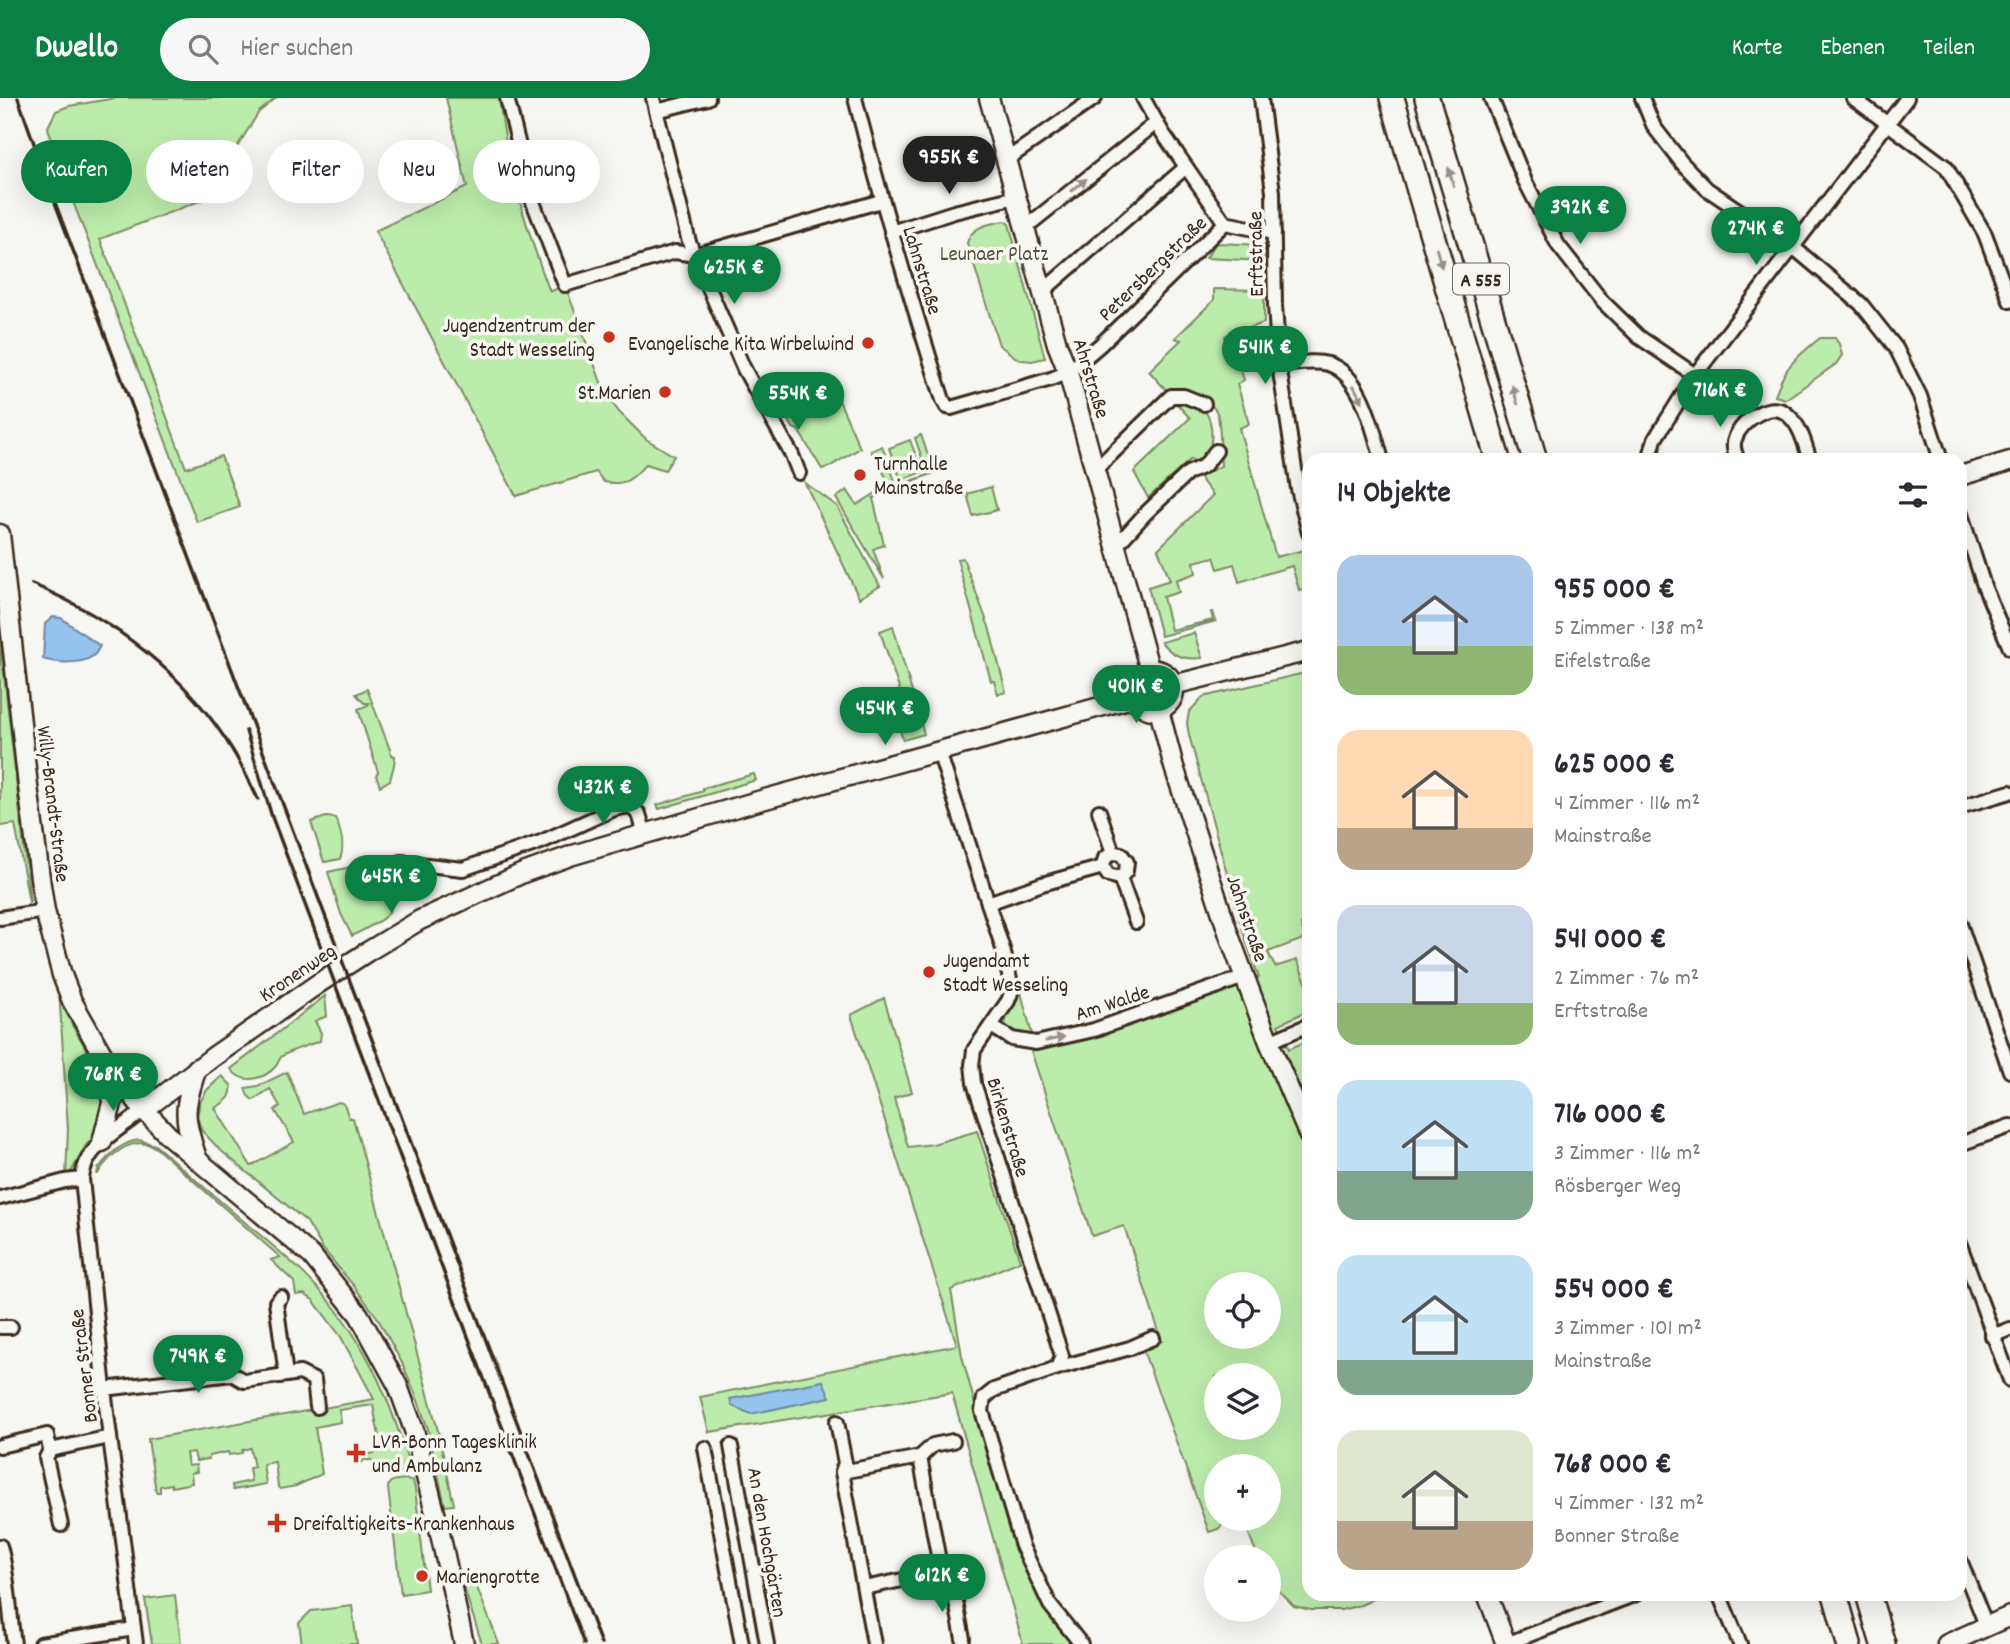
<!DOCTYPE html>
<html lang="de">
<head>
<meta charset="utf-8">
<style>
  :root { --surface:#fff; --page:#f7f7f7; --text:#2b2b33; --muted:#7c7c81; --accent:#0b8043 }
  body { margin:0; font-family:Dekko,sans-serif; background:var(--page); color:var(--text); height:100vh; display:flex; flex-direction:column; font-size:26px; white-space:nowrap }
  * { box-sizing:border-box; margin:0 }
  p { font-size:23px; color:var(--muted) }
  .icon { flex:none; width:38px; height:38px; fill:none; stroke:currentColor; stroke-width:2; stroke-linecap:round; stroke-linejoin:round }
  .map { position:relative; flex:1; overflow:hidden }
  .details { position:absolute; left:1302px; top:355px; width:665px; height:1148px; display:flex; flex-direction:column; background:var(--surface); border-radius:21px; box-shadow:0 7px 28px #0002 }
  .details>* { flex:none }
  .hud { position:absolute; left:21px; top:42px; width:665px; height:63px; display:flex; gap:14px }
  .controls { position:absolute; left:1204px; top:1174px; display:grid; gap:14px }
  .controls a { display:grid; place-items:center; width:77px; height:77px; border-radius:50%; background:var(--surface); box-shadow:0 7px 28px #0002; font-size:35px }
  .price { position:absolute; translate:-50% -60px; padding:0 16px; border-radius:24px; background:var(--accent); color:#fff; font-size:23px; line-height:46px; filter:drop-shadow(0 2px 4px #0008) }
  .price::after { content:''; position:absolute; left:50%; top:42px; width:21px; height:16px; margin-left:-10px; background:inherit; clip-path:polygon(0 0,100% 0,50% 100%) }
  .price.active { background:#222; color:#fff }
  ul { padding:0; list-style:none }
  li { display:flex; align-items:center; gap:21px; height:175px; padding:0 35px }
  li span { display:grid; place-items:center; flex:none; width:196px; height:140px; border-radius:21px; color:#555 }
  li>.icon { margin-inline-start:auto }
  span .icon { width:84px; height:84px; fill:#fffc; stroke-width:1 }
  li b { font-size:30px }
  h2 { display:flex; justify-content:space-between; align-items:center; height:84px; padding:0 35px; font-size:30px }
  .pill { padding:0 24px; border-radius:32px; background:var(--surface); box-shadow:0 7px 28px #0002; font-size:24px; line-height:63px }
  .pill.active { background:var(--accent); color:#fff }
  header { display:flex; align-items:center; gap:42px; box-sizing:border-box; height:98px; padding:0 35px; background:var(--accent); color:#fff }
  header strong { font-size:33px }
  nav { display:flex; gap:38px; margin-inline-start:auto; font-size:24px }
  .search { width:490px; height:63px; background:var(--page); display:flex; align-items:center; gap:18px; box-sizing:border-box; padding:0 24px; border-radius:38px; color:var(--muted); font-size:26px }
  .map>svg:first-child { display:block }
  .green { fill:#bcecab; stroke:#7c8b64; stroke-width:2; fill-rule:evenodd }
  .water { fill:#93c3ef; stroke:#70869b; stroke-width:2 }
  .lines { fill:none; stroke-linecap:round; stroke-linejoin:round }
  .street-casing { stroke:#3b2a1e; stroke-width:18 }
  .secondary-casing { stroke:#3b2a1e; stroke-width:23 }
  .highway-casing { stroke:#3b2a1e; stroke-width:28 }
  .street { stroke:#f6f6f2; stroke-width:12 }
  .secondary { stroke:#f6f6f2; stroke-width:18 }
  .highway { stroke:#f6f6f2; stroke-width:23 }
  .rail { stroke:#3b2a1e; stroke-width:3.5 }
  .oneway { fill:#989088 }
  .poi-dot { fill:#c8321e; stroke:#f6f6f2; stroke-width:2.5 }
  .labels { text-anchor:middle; stroke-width:7; stroke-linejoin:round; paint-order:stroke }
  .shield { fill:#f6f6f2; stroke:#73675e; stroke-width:2 }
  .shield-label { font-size:19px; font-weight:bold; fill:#3b2a1e }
  .park-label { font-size:21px; fill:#55513a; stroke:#f6f6f2 }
  .street-label { font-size:21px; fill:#3b2a1e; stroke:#f6f6f2 }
  .poi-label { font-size:21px; fill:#3b2a1e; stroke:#f6f6f2; text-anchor:start }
</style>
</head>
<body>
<header>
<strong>Dwello</strong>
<div class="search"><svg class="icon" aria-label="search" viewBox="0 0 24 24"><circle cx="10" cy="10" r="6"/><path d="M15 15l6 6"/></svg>Hier suchen</div>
<nav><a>Karte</a><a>Ebenen</a><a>Teilen</a></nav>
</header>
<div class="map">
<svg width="2010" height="1546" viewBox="0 0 2010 1546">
  <rect width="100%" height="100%" fill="#f6f6f2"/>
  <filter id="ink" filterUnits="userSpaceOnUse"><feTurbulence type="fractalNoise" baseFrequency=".0143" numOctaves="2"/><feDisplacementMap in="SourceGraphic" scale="14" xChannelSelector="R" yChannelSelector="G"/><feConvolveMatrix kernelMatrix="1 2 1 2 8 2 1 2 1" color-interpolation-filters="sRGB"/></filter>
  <g filter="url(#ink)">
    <g class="green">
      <path d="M116,0H276L259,14L237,49C230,50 221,50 214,51C184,59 195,83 210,99L100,141L186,370L221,358L240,409L197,424L53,52L48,29L56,13L69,8Z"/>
      <path d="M446,0H499C507,67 526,131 550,194L565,187L605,295L619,314L646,341L674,358L665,372L646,366C632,381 626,388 604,384L596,374L516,398L375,133L467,89Z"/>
      <path d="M1004,123L1009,126L1045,260L1032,263L1022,262L1015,259L999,247L967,145C971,128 989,126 1004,123Z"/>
      <polygon points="1216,145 1264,147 1265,163 1206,160"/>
      <path d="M1214,191L1264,192V225L1225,238L1229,252L1235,251L1244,282L1237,286L1249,326L1239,330L1276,459L1304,452L1309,471V489L1299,492L1292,468L1239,484L1234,466L1218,471L1214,459L1194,464L1196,475L1176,482L1179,494L1163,499L1171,532L1213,522L1211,514H1213L1216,523L1161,538L1148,489L1170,482L1158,451L1213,397L1199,379L1221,368C1220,352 1221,334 1218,318C1214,300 1183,294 1167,293L1149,273L1181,242L1175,240L1214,202Z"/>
      <path d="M1820,240H1835L1839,246L1842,257L1836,266L1786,301L1775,298C1785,267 1796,260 1820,240Z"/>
      <polygon points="815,290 834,291 860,350 829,369 822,371 798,332 793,330 782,310 793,305 800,306 799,297"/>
      <path d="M1178,301C1184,303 1193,305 1199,308C1214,317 1215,346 1205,359C1203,362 1200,364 1197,366L1191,361L1148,400L1134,374L1190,320L1174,303Z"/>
      <polygon points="921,337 934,375 873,400 884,447 873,451 884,481 836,400 847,392 857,407 890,386 871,353 882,348 897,388 928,377 915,340"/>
      <polygon points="910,342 922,374 901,382 889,350"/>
      <polygon points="805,385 837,408 880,488 859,500"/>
      <polygon points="991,389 997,412 973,418 967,396"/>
      <polygon points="963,460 989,529 1006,594 998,596 994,583 991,583 957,461"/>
      <polygon points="893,528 924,636 903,642 899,629 909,621 880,533"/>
      <path d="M1194,535L1202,560C1183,562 1173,558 1161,544Z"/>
      <polygon points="0,543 30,803 29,804 15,726 0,728"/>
      <path d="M1309,574V823L1301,827L1306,840L1268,854L1275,869L1297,862L1309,892V912L1278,927L1289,951L1309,942V1496H1384L1361,1507L1341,1512H1311L1294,1508L1269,1483V1460L1258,1459L1243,1421H1269V1368H1216V1421H1229L1218,1431L1209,1434L1143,1252L1162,1243L1124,1128L1092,1138L1031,953L1046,951L1117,928L1259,880L1243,834L1189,637L1187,625L1189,614L1203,599ZM1216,1186H1269V1239H1216ZM1216,1278H1269V1330H1216Z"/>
      <polygon points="367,591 392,657 395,658 394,667 390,682 380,688 376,677 378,674 358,611 368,607 369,605 364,605 356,596"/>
      <polygon points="754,676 756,682 659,711 657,707 703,693 703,690"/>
      <path d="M326,719L335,720C341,732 345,748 340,761L324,764L311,724Z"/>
      <path d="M386,764C395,816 400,813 352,838L341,816L328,774L360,767Z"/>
      <path d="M1019,887L1033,940C1022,939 1009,938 1005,926L1015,888Z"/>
      <polygon points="59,892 72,927 84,947 102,988 105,1002 95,1038 86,1047 71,1074 66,1078 68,1031"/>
      <path d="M325,898L327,918L315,923L321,935L320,943C311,946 288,954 282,958C279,961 278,965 276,968C264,982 242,987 231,971Z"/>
      <polygon points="884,900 912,994 894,1000 908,1049 933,1046 977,1033 1020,1163 951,1192 962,1258 988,1355 1039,1487 1081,1546 1023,1546 952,1295 709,1334 700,1299 957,1247 851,917"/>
      <path d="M287,974L304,1016L339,1004L344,1006L349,1020H353L437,1329L454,1407L445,1408L428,1331L416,1297L402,1265L377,1219L354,1188L323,1151L307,1124L219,1051L202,1033L197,1019L200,1004L207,992L222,978L231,987C233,1000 225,1004 215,1010L251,1068L294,1044L275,1012L280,1008L270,991L253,1002L248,998L245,990L258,988Z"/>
      <path d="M139,1042L155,1047C186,1074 217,1100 248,1127C287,1159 325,1191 352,1234C379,1275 395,1319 409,1366L408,1371L399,1375L397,1373L386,1375L383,1374L379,1367L371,1362H365L360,1365L357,1363V1358L382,1354L373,1307L339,1312L341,1324L315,1329L322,1376L296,1388L280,1391L278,1389L275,1364L263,1366L266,1386L233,1392L232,1387L251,1383L249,1370L254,1369L250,1350L242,1352V1355L229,1357L228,1354L209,1358V1361L196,1363L194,1354L186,1355L188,1368L196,1367L197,1374L191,1375L192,1385L172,1389L171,1386L160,1388V1394H156L148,1341L374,1301L341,1239L313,1202L304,1196L296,1197L294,1184L271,1162L280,1159L155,1049C132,1037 109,1057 97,1077L98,1071C107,1059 122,1044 139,1042Z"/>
      <path d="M406,1381L409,1383L413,1382L415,1391L427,1492L401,1496L388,1390C388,1381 398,1382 406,1381Z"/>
      <polygon points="474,1482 499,1546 482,1546 462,1484"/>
      <polygon points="175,1497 181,1546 152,1546 145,1501"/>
      <polygon points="352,1508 357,1546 302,1546 299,1525 311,1513"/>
    </g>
    <g class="water">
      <path d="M53,519L61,520L100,548C98,551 97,555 93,558C81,567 56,565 43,561L45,526Z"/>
      <polygon points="823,1283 830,1299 751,1316 732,1308 730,1301"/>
    </g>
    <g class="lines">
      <g class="street-casing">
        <g id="street">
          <polyline points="507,0 533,104 565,187 675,154 695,157 881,103"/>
          <polyline points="653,0 689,144 744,271 792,357 799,375"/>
          <path d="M855,0C881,102 911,202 943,302L947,309L951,310L1051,281L1068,274L1100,247L1225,125L1274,135"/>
          <polyline points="1143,0 1162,34 1225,125"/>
          <polyline points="1261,0 1273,94 1275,207 1279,267 1298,391 1309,435"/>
          <polyline points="1491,0 1525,83 1558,147 1602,203 1639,239 1695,277"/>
          <polyline points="1642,0 1654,29 1682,65 1707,91 1793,149 1861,206 1896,250 1920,298 1941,362"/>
          <polyline points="1853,0 1946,69 1985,136 2010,203"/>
          <polyline points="656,13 708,0"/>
          <polyline points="1006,62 1095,0"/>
          <polyline points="1026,129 1156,25"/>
          <polyline points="891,134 954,114 1016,99"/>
          <polyline points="1043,193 1186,69"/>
          <path d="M1279,267C1294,266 1313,262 1328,266C1362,276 1373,332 1382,362"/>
          <polyline points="1649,362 1655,341 1695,277 1907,0"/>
          <path d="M1738,362C1735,355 1732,348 1735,341C1741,322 1772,301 1788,317C1801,328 1805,347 1810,362"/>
          <polyline points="1095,372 1171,298 1184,298 1204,306"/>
          <polyline points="1960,413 1984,488 2010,550"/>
          <polyline points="1116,448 1145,416 1188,375 1204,368 1216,353"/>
          <polyline points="939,654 1003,851 1011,886 1011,895 1008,903 974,952 972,967 974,985 1062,1258 1057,1270"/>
          <polyline points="1960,709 2010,694"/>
          <polyline points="1099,713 1113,755"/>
          <polyline points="401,764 463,771 541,744 614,711 629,708 639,716 645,736"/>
          <polyline points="1120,780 1136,824"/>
          <polyline points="988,805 1042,786 1103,769 1105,760 1113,755 1121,756 1127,764 1126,773 1120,780 1108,777 1103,769"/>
          <polyline points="0,820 45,813"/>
          <polyline points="1960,826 2010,973"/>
          <polyline points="991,928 1012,941 1036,945 1094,932 1244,879"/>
          <polyline points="1269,944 1309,927"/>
          <polyline points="1960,1046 2010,1028"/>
          <polyline points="0,1100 65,1083 82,1081"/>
          <polyline points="1960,1147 2010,1282"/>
          <polyline points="281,1199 276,1204 286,1277 300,1275 314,1282 317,1309"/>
          <polyline points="0,1229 11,1229"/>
          <polyline points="1992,1238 2010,1231"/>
          <polyline points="104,1291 232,1276 244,1283 286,1277"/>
          <polyline points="837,1324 845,1365 842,1374 874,1546"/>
          <polyline points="0,1348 47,1337 50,1352 46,1360 61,1427"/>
          <polyline points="731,1348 767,1546"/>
          <polyline points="705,1350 742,1546"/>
          <polyline points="50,1352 110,1339"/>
          <polyline points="920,1359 933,1347 953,1343"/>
          <polyline points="842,1374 920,1359 941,1474 864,1490"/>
          <path d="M0,1448C9,1480 9,1513 14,1546"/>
          <polyline points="1960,1462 1986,1527"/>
          <polyline points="941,1474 948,1477 952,1483 963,1541"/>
          <polyline points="1719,1496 1740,1546"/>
          <polyline points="40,1546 134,1531"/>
          <path d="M136,1546L104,1291L82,1081C84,1048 121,1031 144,1012"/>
          <polyline points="1081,1546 1050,1507 1022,1448 982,1313 984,1300 994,1292 1057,1270 1130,1250 1153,1240"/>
          <polyline points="1506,1546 1636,1496"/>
        </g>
      </g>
      <g class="secondary-casing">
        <g id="secondary">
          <polyline points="989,0 1057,246 1068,274 1150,573"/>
          <polyline points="1960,378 2010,363"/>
          <polyline points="0,436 28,688 41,787 45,813 62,877 72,903 109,968 144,1012 169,1038 312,1158 359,1217 398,1288 414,1332 438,1426 464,1546"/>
          <circle cx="1154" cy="592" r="20"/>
          <polyline points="1173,587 1309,553"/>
          <polyline points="1159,612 1174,669 1229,837 1269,944 1309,1038"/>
          <polyline points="144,1012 213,959 319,885 367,854 420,822 523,775 573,757 758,703 1136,599"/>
          <polyline points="102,1044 112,1005 109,968"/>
          <path d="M197,1060C183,1019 183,1011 197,970"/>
          <polyline points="1487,1496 1506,1546"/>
          <polyline points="1947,1546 2010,1518"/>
        </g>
      </g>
      <g class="highway-casing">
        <g id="highway">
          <polyline points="1392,0 1498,362"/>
          <polyline points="1427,0 1535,362"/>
          <polyline points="1835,1496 1849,1546"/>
          <polyline points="1868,1496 1883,1546"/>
        </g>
      </g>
      <use href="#street" class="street"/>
      <use href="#secondary" class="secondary"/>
      <use href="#highway" class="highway"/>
      <g class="rail">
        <polyline points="18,0 54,102 601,1546"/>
        <path d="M32,486C113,520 187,577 233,653C242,668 250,685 258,701"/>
        <polyline points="246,633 272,719 584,1546"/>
      </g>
    </g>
    <defs><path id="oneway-solid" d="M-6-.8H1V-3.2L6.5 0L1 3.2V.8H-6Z" transform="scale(1.75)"/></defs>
    <g class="oneway">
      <use href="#oneway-solid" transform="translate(1451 79) rotate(-106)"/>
      <use href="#oneway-solid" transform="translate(1079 87) rotate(-39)"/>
      <use href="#oneway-solid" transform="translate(1439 160) rotate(74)"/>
      <use href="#oneway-solid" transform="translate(1358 296) rotate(62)"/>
      <use href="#oneway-solid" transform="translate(1515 297) rotate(-106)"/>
      <use href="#oneway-solid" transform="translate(1055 941) rotate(-13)"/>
    </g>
  </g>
  <g class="poi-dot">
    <circle cx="609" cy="239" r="7"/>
    <circle cx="868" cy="245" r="7"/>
    <circle cx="665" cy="294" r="7"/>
    <circle cx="860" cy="377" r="7"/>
    <circle cx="929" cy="874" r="7"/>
    <path d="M352.5 1344.5h7v7h7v7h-7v7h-7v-7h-7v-7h7z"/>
    <path d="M273.5 1414.5h7v7h7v7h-7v7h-7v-7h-7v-7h7z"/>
    <circle cx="422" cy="1478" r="7"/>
  </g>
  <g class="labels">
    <rect class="shield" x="1453" y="165.5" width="56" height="31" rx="5"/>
    <g class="shield-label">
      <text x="1481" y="188">A 555</text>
    </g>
    <g class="park-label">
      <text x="994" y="162">Leunaer Platz</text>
    </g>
    <g class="street-label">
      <text transform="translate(1255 156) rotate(-91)" y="7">Erftstraße</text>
      <text transform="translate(1152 170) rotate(-44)" y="7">Petersbergstraße</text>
      <text transform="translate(923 172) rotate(73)" y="7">Lahnstraße</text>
      <text transform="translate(1092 280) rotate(73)" y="7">Ahrstraße</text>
      <text transform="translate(54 706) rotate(83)" y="7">Willy-Brandt-Straße</text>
      <text transform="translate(1248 820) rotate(71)" y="7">Jahnstraße</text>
      <text transform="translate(297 874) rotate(-34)" y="7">Kronenweg</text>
      <text transform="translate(1112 904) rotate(-18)" y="7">Am Walde</text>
      <text transform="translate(1009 1029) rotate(73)" y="7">Birkenstraße</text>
      <text transform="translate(83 1268) rotate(-97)" y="7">Bonner Straße</text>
      <text transform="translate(768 1444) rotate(80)" y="7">An den Hochgärten</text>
    </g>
    <g class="poi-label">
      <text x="595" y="234" text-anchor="end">Jugendzentrum der<tspan x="595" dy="24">Stadt Wesseling</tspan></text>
      <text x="854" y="252" text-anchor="end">Evangelische Kita Wirbelwind</text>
      <text x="651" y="301" text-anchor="end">St.Marien</text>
      <text x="874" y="372">Turnhalle<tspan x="874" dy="24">Mainstraße</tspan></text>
      <text x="943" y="869">Jugendamt<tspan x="943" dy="24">Stadt Wesseling</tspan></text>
      <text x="372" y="1350">LVR-Bonn Tagesklinik<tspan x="372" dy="24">und Ambulanz</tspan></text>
      <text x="293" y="1432">Dreifaltigkeits-Krankenhaus</text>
      <text x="436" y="1485">Mariengrotte</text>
    </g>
  </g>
</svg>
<div class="controls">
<a><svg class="icon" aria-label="locate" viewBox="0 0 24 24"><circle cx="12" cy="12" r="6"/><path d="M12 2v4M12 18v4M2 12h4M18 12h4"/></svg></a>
<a><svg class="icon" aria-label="layers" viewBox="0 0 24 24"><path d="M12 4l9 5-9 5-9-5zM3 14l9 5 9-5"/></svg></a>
<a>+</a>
<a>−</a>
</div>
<b class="price active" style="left:949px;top:98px">955K €</b>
<b class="price" style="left:1580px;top:148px">392K €</b>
<b class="price" style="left:1756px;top:169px">274K €</b>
<b class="price" style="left:734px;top:208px">625K €</b>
<b class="price" style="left:1265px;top:288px">541K €</b>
<b class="price" style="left:1720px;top:331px">716K €</b>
<b class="price" style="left:798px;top:334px">554K €</b>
<b class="price" style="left:1136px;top:627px">401K €</b>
<b class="price" style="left:885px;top:649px">454K €</b>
<b class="price" style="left:603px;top:728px">432K €</b>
<b class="price" style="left:391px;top:817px">645K €</b>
<b class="price" style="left:113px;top:1015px">768K €</b>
<b class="price" style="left:198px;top:1297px">749K €</b>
<b class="price" style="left:942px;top:1516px">612K €</b>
<div class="hud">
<a class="pill active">Kaufen</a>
<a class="pill">Mieten</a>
<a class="pill">Filter</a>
<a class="pill">Neu</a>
<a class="pill">Wohnung</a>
</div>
<section class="details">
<h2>14 Objekte<svg class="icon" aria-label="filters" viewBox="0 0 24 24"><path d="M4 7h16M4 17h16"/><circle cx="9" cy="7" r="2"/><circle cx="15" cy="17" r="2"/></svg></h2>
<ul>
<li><span style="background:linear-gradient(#a9c7e8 65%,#8fb573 0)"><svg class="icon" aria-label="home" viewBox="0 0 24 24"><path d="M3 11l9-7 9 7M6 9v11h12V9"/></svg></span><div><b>955 000 €</b><p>5 Zimmer · 138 m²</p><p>Eifelstraße</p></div></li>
<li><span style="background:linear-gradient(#ffd9b3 70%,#b9a48a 0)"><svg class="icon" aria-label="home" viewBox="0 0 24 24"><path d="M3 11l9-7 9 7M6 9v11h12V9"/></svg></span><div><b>625 000 €</b><p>4 Zimmer · 116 m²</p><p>Mainstraße</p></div></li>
<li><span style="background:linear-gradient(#c9d6e8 70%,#8fb573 0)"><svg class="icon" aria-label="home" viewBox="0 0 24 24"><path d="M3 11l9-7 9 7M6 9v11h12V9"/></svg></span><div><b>541 000 €</b><p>2 Zimmer · 76 m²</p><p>Erftstraße</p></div></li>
<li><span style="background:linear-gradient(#bfe0f5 65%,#7fa58c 0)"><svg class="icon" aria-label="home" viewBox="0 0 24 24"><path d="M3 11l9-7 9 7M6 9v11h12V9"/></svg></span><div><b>716 000 €</b><p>3 Zimmer · 116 m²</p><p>Rösberger Weg</p></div></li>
<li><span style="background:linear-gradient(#bfe0f5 75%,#7fa58c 0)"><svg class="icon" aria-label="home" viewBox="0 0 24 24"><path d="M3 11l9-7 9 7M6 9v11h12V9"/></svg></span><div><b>554 000 €</b><p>3 Zimmer · 101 m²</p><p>Mainstraße</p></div></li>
<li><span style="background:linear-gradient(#dfe7d0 65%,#b9a48a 0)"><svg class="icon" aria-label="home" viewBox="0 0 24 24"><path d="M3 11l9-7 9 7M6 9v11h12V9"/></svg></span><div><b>768 000 €</b><p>4 Zimmer · 132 m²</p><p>Bonner Straße</p></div></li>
</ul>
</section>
</div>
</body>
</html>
